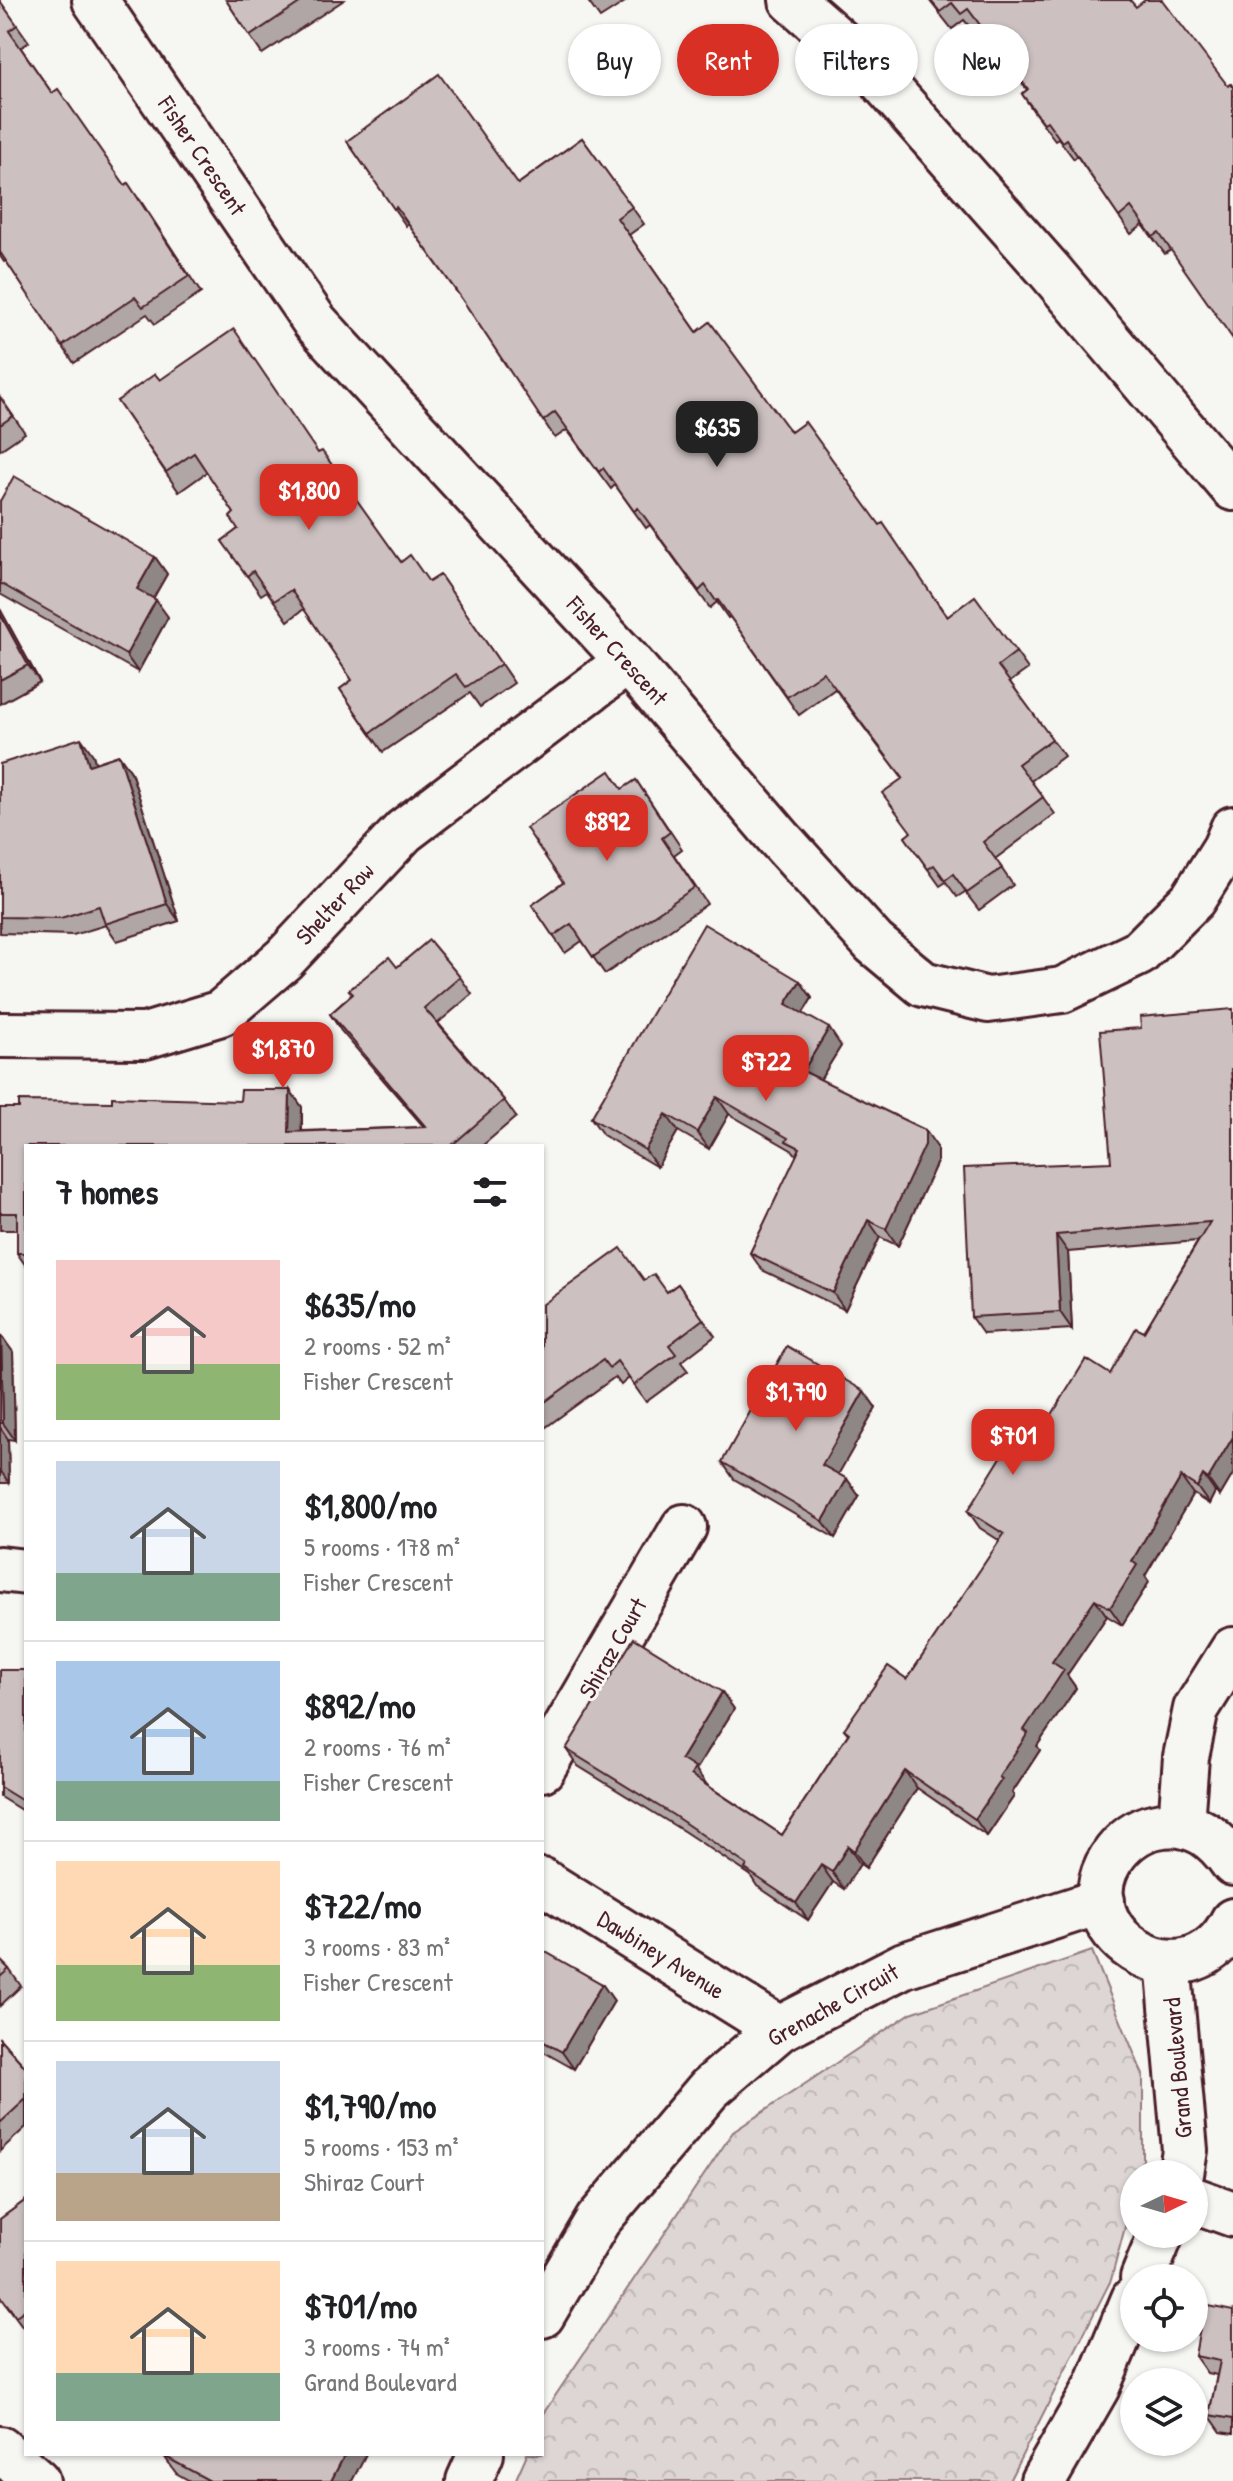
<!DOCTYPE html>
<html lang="en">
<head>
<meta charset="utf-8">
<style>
  :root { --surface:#fff; --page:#f2f2f2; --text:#202124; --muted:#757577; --line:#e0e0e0; --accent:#d93025 }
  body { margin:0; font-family:"Patrick Hand",sans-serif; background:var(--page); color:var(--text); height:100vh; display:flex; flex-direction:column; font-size:30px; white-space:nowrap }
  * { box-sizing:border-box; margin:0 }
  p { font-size:26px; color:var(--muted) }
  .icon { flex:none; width:44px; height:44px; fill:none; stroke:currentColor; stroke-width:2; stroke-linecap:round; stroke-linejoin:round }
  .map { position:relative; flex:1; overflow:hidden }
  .panel { position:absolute; left:24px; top:1144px; width:520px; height:1312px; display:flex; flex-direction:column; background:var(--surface); border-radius:0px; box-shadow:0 2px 6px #0004 }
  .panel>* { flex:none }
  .guide { position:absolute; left:568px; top:24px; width:544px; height:72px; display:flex; gap:16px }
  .needle { width:52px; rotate:85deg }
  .buttons { position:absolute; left:1120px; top:2160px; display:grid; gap:16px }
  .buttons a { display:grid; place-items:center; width:88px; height:88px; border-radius:50%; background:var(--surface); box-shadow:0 2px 6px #0004; font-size:40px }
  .price { position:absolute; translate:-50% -68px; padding:0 18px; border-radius:16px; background:var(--accent); color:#fff; font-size:26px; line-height:52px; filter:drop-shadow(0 2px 4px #0008) }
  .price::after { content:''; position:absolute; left:50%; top:48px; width:24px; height:18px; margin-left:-12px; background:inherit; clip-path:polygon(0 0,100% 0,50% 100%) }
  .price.on { background:#222; color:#fff }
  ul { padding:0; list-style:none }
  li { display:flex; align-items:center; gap:24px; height:200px; padding:0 32px }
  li+li { border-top:2px solid var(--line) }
  li span { display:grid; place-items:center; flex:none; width:224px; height:160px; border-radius:0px; color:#555 }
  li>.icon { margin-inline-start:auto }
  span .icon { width:96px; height:96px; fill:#fffc; stroke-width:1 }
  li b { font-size:34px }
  h2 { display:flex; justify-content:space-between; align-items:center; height:96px; padding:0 32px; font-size:34px }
  .chip { padding:0 28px; border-radius:36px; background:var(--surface); box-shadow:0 2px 6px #0004; font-size:28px; line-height:72px }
  .chip.on { background:var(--accent); color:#fff }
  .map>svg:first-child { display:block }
  .park { fill:url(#park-crowns); stroke:#947a80; stroke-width:2 }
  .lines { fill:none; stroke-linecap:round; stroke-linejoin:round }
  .street-casing { stroke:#4a1f2b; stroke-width:50 }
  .street { stroke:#f6f6f2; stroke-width:44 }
  .wall { fill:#afa6a5; stroke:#4a1f2b; stroke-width:2 }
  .shaded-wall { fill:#8f8786; stroke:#4a1f2b; stroke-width:2 }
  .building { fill:#ccc1c0; stroke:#4a1f2b; stroke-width:2 }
  .labels { text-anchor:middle; stroke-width:6; stroke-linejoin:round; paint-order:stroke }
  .street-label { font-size:24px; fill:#4a1f2b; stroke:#f6f6f2 }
</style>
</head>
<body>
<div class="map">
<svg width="1233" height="2481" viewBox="0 0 1233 2481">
  <defs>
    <pattern id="park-crowns" width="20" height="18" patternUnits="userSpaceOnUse" patternTransform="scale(2)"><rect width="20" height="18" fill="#ddd6d5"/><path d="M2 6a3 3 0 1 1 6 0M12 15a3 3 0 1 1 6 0" fill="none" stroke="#bfb7b7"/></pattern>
  </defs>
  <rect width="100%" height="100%" fill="#f6f6f2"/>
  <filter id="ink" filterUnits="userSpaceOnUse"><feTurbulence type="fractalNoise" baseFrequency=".0125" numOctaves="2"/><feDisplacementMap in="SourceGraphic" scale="16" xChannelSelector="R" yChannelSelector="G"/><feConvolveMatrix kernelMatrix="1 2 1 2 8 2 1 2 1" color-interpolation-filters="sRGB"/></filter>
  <g filter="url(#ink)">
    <polygon class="park" points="1092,1951 1143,2075 1143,2160 1139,2174 1134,2174 1134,2193 1111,2280 1009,2481 515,2481 527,2454 542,2454 542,2419 545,2411 733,2132 911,2013"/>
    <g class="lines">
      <g class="street-casing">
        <g id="street">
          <polyline points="95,0 315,322 628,661 779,838 874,943 923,984 988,1000 1062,990 1139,953 1193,899 1225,848 1233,829"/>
          <polyline points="792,0 873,71 1049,270 1233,488"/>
          <polyline points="0,1035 145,1036 221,1013 284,959 404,831 628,661"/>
          <polyline points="0,1569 26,1572"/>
          <polyline points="542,1769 684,1527"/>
          <polyline points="1181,1824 1186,1757 1196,1709 1233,1650"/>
          <path d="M1233,1863C1216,1838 1194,1821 1163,1825C1144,1827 1128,1837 1116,1852C1056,1927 1186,2015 1233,1921"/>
          <polyline points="542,1881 779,2029"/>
          <polyline points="1168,1962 1185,2150 1181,2174"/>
          <polyline points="1194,2200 1233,2214"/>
          <polyline points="1143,2278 1161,2234"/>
          <polyline points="542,2315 598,2220 709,2089 779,2029 904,1965 1102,1901"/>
          <polyline points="0,2449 37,2481"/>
          <polyline points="469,2481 481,2454"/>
          <polyline points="1043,2481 1097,2387 1134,2299"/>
        </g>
      </g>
      <use href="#street" class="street"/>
    </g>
    <g class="wall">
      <polygon points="226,0 344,0 262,54"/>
      <polygon points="587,0 628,0 600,18"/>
      <polygon points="929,0 1130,0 1171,250 1165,254 1143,225 1131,234 1077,156 1074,159 1058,138 1055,140 1034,112 1022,94 1027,90 980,26 973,31 964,20 952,29"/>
      <polygon points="0,1 29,42 21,48 52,93 125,185 140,200 201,293 155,324 147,314 74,363 6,261 4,262 0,256"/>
      <polygon points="582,138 644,224 629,235 697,332 880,525 948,617 1016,652 1028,669 1010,682 1064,756 1031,781 1055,814 995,859 1013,885 979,910 965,892 957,897 946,882 940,886 905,837 911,833 902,778 835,689 799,715 730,617 728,618 717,602 710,608 650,525 646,528 615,485 611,489 567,430 555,438 466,305 408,224 406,226 347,141 518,184"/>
      <polygon points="160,380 319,453 401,562 429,582 440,575 514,683 480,707 470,693 383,752 340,689 352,680 304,609 288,621 267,591 261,595 222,541 238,529 234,513 207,472 179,492 117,401"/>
      <polygon points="0,397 25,433 0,450"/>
      <polygon points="0,501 155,557 167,574 153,598 168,617 138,672 0,594"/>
      <polygon points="0,609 40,682 0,704"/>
      <polygon points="93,755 95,763 119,755 131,772 179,921 117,941 106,925 73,935 0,933 0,764"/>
      <polygon points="636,780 682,849 674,855 707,904 605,974 582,941 565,953 532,905 563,883 623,789"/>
      <polygon points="397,967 460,977 472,994 438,1023 504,1100 516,1117 482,1146 26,1146 26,1266 17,1253 17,1230 0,1230 0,1108 19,1108 112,1102 240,1101 290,1090 302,1107 302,1131 424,1127 341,1031 330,1014 352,994 349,990"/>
      <polygon points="800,981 812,998 803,1013 841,1046 820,1080 937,1147 937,1162 898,1246 880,1237 845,1310 762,1270 750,1253 797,1156 793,1151 729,1114 709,1149 678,1131 657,1167 603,1135 591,1118"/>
      <polygon points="1233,1009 1233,1474 1220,1496 1215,1492 1209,1504 1193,1494 1145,1576 1149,1582 1122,1625 1107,1616 1067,1675 1076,1688 1037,1746 1040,1750 1012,1793 1014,1796 987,1836 917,1788 866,1868 860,1864 844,1889 833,1882 808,1920 757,1886 750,1875 685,1832 578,1766 566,1749 722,1692 734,1709 696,1770 707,1785 782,1835 848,1734 844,1729 907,1679 1000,1541 980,1528 968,1511 1034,1444 1110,1374 1144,1332 1198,1241 1068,1252 1072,1329 983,1334 971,1317 1111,1162 1141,1028"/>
      <polygon points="644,1280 667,1292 678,1284 715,1336 681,1362 688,1371 646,1402 629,1378 621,1385 615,1377 542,1430 542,1305"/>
      <polygon points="0,1335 13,1352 15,1440 8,1439 9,1483 0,1483"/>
      <polygon points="864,1391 876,1408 838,1474 847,1479 859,1496 835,1538 734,1479 722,1462"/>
      <polygon points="0,1670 26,1670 26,1813 0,1797"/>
      <polygon points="542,1950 602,1984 614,2001 574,2069 542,2051"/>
      <polygon points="0,1960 9,1969 21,1986 0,2006"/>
      <polygon points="0,2039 26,2068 26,2127 0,2151"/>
      <polygon points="26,2200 26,2331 0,2296 0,2219"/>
      <polygon points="1233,2311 1233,2434 1221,2432 1209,2415 1217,2375 1207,2373 1195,2356"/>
      <polygon points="164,2456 352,2481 190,2481 176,2473"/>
    </g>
    <g class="shaded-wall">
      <polygon points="155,557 167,574 149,606 137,589"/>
      <polygon points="156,600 168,617 138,672 126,655"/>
      <polygon points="0,609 40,682 28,665 0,614"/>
      <polygon points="81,738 93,755 101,782 89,765"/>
      <polygon points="119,755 131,772 179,921 167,904"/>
      <polygon points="800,981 812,998 798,1021 786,1004"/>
      <polygon points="829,1028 841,1046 815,1088 803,1071"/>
      <polygon points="290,1090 302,1107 301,1146 289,1132"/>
      <polygon points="717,1097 729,1114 709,1149 697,1132"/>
      <polygon points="666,1114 678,1131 657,1167 645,1150"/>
      <polygon points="925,1130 937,1147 937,1162 898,1246 886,1229"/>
      <polygon points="868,1220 880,1237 845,1310 833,1293"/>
      <polygon points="1056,1235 1068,1252 1072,1329 1060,1312"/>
      <polygon points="1,1335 13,1352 15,1440 3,1423"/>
      <polygon points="864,1391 876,1408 834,1482 822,1465"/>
      <polygon points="0,1427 8,1439 9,1483 0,1470"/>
      <polygon points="1233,1437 1233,1474 1220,1496 1208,1479"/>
      <polygon points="1203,1475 1215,1492 1209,1504 1197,1487"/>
      <polygon points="1181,1477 1193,1494 1145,1576 1149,1582 1122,1625 1110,1608 1132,1561"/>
      <polygon points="847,1479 859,1496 835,1538 823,1521"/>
      <polygon points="1095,1599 1107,1616 1067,1675 1076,1688 1037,1746 1040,1750 1012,1793 1014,1796 987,1836 975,1819 1024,1730 1052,1662"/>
      <polygon points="722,1692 734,1709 696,1770 707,1785 703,1792 681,1759"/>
      <polygon points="905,1771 917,1788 866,1868 854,1851"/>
      <polygon points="848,1846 860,1864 844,1889 832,1872"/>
      <polygon points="821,1865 833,1882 808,1920 796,1903"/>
      <polygon points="602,1984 614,2001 574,2069 562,2052"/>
      <polygon points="345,2454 366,2454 352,2481 331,2481"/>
    </g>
    <g class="building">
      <polygon points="226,0 304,0 250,36"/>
      <polygon points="930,0 1130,0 1136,7 1145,0 1162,0 1228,86 1231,84 1233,87 1233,339 1159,233 1153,237 1131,207 1119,217 1066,139 1062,142 1047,121 1044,123 1022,94 1028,89 968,9 961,14 952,3 940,12"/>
      <polygon points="0,1 17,25 9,31 52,93 58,89 125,185 128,183 189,276 143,307 135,297 62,346 0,252"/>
      <polygon points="439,74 518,184 582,138 632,207 617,218 697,332 710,322 791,432 805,422 880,525 883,523 947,617 975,596 1016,652 998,666 1052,739 1018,764 1043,797 983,842 1002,868 967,893 953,874 945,880 934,865 928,869 905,837 911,832 882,793 903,778 823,672 787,697 718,600 716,601 705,585 699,591 638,508 634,511 603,468 599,472 555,412 543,421 462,299 396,207 394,209 347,141"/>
      <polygon points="234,329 318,453 322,451 401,562 410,555 429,582 440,575 501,664 466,687 456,674 370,733 340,689 352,680 291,590 274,601 253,571 247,576 222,541 238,529 230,517 234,513 194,453 166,472 117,401 155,374 160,380"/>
      <polygon points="0,397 13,416 0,425"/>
      <polygon points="14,476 155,557 137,589 156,600 126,655 0,583 0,501"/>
      <polygon points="0,614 28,665 0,680"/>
      <polygon points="81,738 89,765 119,755 167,904 105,924 99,906 61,918 0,917 0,764"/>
      <polygon points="610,771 622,789 636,780 670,832 662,838 695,887 593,957 571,924 553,936 532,905 563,883 526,828"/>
      <polygon points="704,924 800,981 786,1004 829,1028 803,1071 925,1130 925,1145 886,1229 868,1220 833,1293 750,1253 800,1148 786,1141 788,1138 717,1097 697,1132 666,1114 645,1150 591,1118"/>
      <polygon points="429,940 460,977 424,1008 504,1100 451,1146 26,1146 26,1253 17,1253 17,1213 0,1213 0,1108 19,1108 19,1101 112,1102 112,1097 240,1101 241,1090 290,1090 289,1132 426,1127 330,1014 353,994 349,990 389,957 397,967"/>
      <polygon points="1233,1009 1233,1069 1231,1069 1233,1092 1233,1437 1208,1479 1203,1475 1197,1487 1181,1477 1132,1561 1137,1565 1110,1608 1095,1599 1052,1662 1064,1670 1024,1730 1028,1733 999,1777 1002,1779 975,1819 905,1771 854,1851 848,1846 832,1872 821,1865 796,1903 745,1869 747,1865 673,1815 566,1749 634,1638 722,1692 681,1759 695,1768 691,1775 782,1835 849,1733 844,1729 888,1666 907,1679 1004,1534 968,1511 1016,1433 1034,1444 1086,1359 1110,1374 1136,1328 1144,1332 1210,1222 1056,1235 1060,1312 971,1317 964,1168 1111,1162 1100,1031 1141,1028 1140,1017"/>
      <polygon points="621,1248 644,1280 654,1274 667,1292 678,1284 703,1319 669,1345 676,1354 634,1385 617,1361 609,1368 603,1360 542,1404 542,1305"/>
      <polygon points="0,1335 1,1335 3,1423 0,1423"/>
      <polygon points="787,1346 864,1391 822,1465 847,1479 823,1521 722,1462"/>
      <polygon points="0,1670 26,1670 26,1803 0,1787"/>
      <polygon points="542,1950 602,1984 562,2052 542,2041"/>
      <polygon points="0,1960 9,1969 0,1977"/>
      <polygon points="0,2039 26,2068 26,2099 0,2123"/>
      <polygon points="26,2200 26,2309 16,2316 0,2295 0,2219"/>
      <polygon points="1204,2305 1233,2311 1233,2419 1209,2415 1220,2361 1195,2356"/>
      <polygon points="165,2454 345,2454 331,2481 210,2481 164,2456"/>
    </g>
  </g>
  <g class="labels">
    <g class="street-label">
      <text transform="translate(202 156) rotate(56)" y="8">Fisher Crescent</text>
      <text transform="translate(617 651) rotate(48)" y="8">Fisher Crescent</text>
      <text transform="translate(335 904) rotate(-47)" y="8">Shelter Row</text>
      <text transform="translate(613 1648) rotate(-60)" y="8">Shiraz Court</text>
      <text transform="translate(661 1955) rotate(32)" y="8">Dawbiney Avenue</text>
      <text transform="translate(833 2005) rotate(-29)" y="8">Grenache Circuit</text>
      <text transform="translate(1178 2068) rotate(-95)" y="8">Grand Boulevard</text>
    </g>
  </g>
</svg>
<div class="buttons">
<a><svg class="needle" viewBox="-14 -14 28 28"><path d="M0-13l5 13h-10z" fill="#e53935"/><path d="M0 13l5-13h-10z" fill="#757577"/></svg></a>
<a><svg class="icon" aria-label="locate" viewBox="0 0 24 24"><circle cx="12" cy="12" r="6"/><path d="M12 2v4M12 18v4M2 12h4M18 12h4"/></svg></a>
<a><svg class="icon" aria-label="layers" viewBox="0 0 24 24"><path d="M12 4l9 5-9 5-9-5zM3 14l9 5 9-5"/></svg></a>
</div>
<b class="price on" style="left:717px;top:469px">$635</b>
<b class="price" style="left:309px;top:532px">$1,800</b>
<b class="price" style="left:607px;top:863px">$892</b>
<b class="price" style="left:283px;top:1090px">$1,870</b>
<b class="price" style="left:766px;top:1103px">$722</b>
<b class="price" style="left:796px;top:1433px">$1,790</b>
<b class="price" style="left:1013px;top:1477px">$701</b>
<div class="guide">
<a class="chip">Buy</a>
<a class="chip on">Rent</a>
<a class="chip">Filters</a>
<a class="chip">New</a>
</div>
<section class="panel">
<h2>7 homes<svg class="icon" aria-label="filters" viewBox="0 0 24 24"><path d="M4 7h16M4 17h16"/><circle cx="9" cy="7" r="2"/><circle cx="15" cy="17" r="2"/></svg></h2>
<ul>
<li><span style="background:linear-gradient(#f6c9c9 65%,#8fb573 0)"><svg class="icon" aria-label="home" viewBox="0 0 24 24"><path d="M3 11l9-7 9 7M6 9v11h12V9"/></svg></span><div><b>$635/mo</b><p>2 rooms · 52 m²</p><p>Fisher Crescent</p></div></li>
<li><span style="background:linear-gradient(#c9d6e8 70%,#7fa58c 0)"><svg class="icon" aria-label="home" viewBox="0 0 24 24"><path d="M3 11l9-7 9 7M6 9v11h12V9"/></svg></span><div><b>$1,800/mo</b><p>5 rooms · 178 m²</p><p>Fisher Crescent</p></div></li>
<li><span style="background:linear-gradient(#a9c7e8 75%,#7fa58c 0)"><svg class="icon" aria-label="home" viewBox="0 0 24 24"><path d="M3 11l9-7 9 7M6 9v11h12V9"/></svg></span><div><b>$892/mo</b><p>2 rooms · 76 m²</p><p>Fisher Crescent</p></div></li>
<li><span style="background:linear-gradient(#ffd9b3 65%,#8fb573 0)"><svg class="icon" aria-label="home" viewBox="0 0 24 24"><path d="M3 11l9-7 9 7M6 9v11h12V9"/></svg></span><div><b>$722/mo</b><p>3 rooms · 83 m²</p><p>Fisher Crescent</p></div></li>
<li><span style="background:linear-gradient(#c9d6e8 70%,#b9a48a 0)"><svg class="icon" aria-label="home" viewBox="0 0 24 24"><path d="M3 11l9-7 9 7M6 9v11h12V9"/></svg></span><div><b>$1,790/mo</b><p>5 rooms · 153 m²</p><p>Shiraz Court</p></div></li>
<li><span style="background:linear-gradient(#ffd9b3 70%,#7fa58c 0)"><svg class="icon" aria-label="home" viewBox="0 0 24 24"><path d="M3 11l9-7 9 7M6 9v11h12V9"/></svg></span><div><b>$701/mo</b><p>3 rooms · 74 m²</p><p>Grand Boulevard</p></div></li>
</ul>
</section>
</div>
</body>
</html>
